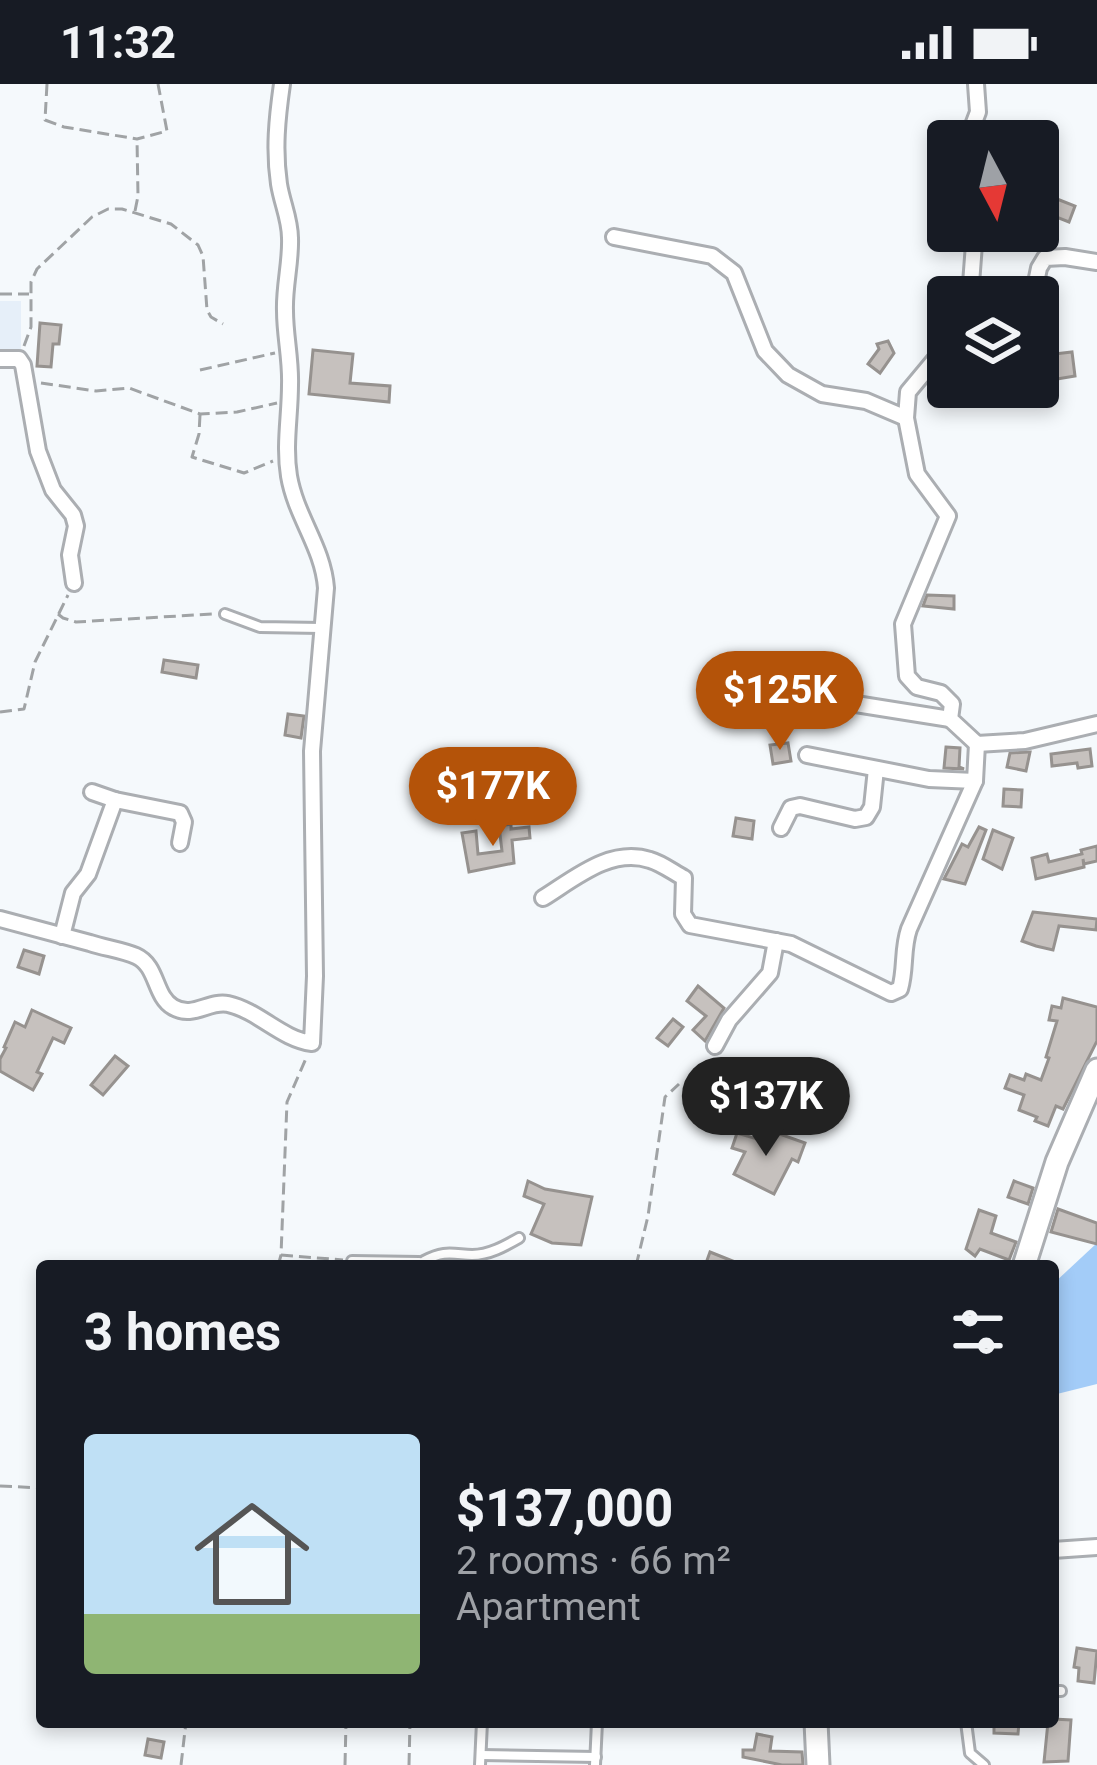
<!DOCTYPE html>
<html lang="en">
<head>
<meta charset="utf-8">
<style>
  :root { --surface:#171b24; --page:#242831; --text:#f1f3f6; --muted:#9ea1a6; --accent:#b45309 }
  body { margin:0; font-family:Roboto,sans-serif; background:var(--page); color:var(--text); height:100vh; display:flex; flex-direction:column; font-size:45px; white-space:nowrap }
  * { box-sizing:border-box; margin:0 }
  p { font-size:39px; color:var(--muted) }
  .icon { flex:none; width:66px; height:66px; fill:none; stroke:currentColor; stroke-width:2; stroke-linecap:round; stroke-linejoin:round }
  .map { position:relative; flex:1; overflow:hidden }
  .panel { position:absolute; left:36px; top:1176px; width:1023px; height:468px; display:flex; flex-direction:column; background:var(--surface); border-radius:12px; box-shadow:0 6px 18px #0003 }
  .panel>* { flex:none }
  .needle { width:78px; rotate:173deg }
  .fabs { position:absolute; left:927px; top:36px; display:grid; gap:24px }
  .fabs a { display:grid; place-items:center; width:132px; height:132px; border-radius:12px; background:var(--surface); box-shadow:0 6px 18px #0003; font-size:60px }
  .price { position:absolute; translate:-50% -102px; padding:0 27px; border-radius:42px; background:var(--accent); color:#fff; font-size:39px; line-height:78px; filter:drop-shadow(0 3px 6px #0008) }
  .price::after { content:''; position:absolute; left:50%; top:72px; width:36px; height:27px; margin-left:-18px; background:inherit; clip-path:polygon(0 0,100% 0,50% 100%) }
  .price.active { background:#222; color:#fff }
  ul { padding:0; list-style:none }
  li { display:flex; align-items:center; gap:36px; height:300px; padding:0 48px }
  li span { display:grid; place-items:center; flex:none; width:336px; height:240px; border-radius:12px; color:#555 }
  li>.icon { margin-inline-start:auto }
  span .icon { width:144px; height:144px; fill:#fffc; stroke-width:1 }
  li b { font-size:51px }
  h2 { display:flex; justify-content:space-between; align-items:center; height:144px; padding:0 48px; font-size:51px }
  .status { display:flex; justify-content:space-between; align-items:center; height:84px; padding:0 60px; background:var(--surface); direction:ltr }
  .status svg { height:33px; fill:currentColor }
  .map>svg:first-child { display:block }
  .built { fill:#e6eff9 }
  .green { fill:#a3ccf8 }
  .building { fill:#c6c1be; stroke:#96928f; stroke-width:3 }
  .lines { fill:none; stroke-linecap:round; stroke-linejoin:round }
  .lane-casing { stroke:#abaeb2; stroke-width:14 }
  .street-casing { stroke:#abaeb2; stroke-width:20 }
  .secondary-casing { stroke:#abaeb2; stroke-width:27 }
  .path { stroke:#a0a3a5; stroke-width:3; stroke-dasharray:12 6; stroke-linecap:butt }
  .lane { stroke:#fff; stroke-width:8 }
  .street { stroke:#fff; stroke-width:14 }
  .secondary { stroke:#fff; stroke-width:21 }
</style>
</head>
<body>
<div class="status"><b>11:32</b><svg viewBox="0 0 49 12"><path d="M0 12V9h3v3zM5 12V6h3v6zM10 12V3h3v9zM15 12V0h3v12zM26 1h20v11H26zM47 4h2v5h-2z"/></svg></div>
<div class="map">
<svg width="1097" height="1681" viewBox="0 0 1097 1681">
  <rect width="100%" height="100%" fill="#f5f9fc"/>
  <polygon class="built" points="0,217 21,217 21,266 11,266 11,272 0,272"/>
  <polygon class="green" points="1097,1159 1097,1300 1053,1311 1053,1200"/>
  <g class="building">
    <polygon points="1057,115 1075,122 1069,138 1051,131"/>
    <polygon points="40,239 61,241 59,260 53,260 51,283 37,282"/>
    <polygon points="888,257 894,269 880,289 868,280 879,265 877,260"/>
    <polygon points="313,266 353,270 350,299 390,302 389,318 309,310"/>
    <polygon points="1072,268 1075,292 1057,295 1054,270"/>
    <polygon points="927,511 954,512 954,525 923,522"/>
    <polygon points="164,576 198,581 196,594 162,588"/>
    <polygon points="288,630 304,632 301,654 285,651"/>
    <polygon points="788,659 791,677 773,680 770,661"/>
    <polygon points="946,663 960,664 959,683 964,685 944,684"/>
    <polygon points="1090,665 1092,682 1078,684 1077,679 1052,682 1051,670"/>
    <polygon points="1028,668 1030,668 1026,687 1007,683 1010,669"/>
    <polygon points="1004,705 1022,706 1021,723 1003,722"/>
    <polygon points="736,734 754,737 752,755 733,752"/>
    <polygon points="511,740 511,745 529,743 530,754 512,756 514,779 469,788 462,749 476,747 478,770 502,767 499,742"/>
    <polygon points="979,743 986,746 965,800 944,795 962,760 968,763"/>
    <polygon points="993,746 1013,754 1002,785 983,775"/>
    <polygon points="1097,762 1097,777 1084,780 1083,775 1084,783 1036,795 1032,774 1047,770 1049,778 1082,770 1081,766"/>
    <polygon points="1033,828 1097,835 1096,846 1059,842 1053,866 1036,862 1022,857"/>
    <polygon points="24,866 44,872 39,890 18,883"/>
    <polygon points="698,902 724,924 705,957 693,946 706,932 687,917"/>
    <polygon points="1063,914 1097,923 1097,957 1063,1025 1056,1022 1048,1042 1035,1037 1037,1033 1019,1026 1024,1011 1005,1004 1010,991 1024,996 1026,990 1041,996 1049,974 1046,973 1057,937 1049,936 1052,922 1061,924"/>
    <polygon points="32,926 71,944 64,959 53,954 37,988 42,990 33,1006 0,987 0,975 6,964 4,963 15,938 25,943"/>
    <polygon points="673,935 683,943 668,962 657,954"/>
    <polygon points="115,972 128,982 103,1011 91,1001"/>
    <polygon points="737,1049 771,1059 777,1049 805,1059 798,1078 792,1075 774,1110 734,1090 745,1068 732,1064"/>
    <polygon points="528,1097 545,1105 592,1113 581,1161 552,1159 531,1150 544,1120 524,1112"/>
    <polygon points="1014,1097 1033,1104 1028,1120 1008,1113"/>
    <polygon points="1058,1125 1097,1139 1097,1160 1051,1148"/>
    <polygon points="979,1126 996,1132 991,1149 1016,1158 1009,1176 980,1165 975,1172 966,1165"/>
    <polygon points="710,1168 745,1182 705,1182"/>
    <polygon points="1077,1564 1097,1567 1094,1599 1078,1597 1079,1584 1074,1583"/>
    <polygon points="1053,1635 1071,1636 1068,1677 1044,1678 1048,1638 1053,1638"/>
    <polygon points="994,1638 1019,1638 1018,1650 994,1649"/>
    <polygon points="757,1650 772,1653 770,1667 802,1668 803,1681 782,1681 743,1673 743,1666 754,1666"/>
    <polygon points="148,1655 164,1658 161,1674 145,1671"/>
  </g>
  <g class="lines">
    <g class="lane-casing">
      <g id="lane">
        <polyline points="225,530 260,543 321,544"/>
        <polyline points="352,1177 419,1178"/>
        <path d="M424,1177C444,1166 452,1170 472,1171C489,1171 505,1162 519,1154"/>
        <polyline points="1053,1607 1061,1607"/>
        <polyline points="966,1638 970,1669 984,1681"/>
        <polyline points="481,1671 596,1673"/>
        <polyline points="480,1681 482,1638"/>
        <polyline points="595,1681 597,1638"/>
      </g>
    </g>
    <g class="street-casing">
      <g id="street">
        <polyline points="967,57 978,28 976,0"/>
        <polyline points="614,153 712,172 734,189 765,267 788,291 822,310 866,317 906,334"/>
        <polyline points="970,213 975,147"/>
        <polyline points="1033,213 1039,184 1045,174 1065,173 1097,178"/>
        <polyline points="948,260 908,308 906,334 917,390 948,432 903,540 907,592 917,603 941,609 952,620 950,635 977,660 1025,657 1097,640"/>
        <polyline points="0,275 19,275 23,281 38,367 53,406 73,431 76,442 70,471 74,499"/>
        <polyline points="783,631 792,622 837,617 950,635"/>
        <polyline points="807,671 929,695 975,697"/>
        <polyline points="115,716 180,729 184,738 180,759"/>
        <polyline points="781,744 791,724 800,722 855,735 866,733 872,723 876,685"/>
        <path d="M543,814C574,795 610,763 650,776C661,779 673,788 684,794L683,830L690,841L791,860L891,909L900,905C906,885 902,865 909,845L975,697L977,660"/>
        <path d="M0,835C30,843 60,851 90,859C105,864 122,866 136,872C158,882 154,912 173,923C193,935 209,916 228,920C259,927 281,955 312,959L315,892L312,667L326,504C323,463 296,433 289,392C284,361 290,332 290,301C291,276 285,252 285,227C284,203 291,178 290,154C290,135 282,119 279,100C274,66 277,35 282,0"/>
        <polyline points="62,852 73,809 88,790 115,716 92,708"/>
        <polyline points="715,962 729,936 770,889 776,857"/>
        <polyline points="1053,1466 1097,1463"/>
      </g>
    </g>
    <g class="secondary-casing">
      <g id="secondary">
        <polyline points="1024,1182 1057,1078 1097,986"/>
        <polyline points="816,1638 818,1681"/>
      </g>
    </g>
    <g class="path">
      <polyline points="47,0 45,36 64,43 137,55 167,47 158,0"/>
      <polyline points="135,127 138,112 137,55"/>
      <polyline points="0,210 29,210"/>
      <polyline points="24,262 31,243 31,198 37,185 92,133 108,125 122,125 171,140 198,161 203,172 207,226 211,233 223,240"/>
      <polyline points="200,286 275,269"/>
      <polyline points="41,299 96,307 129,304 200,330 237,328 277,319"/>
      <polyline points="200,331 199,350 192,373 244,389 273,377"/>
      <polyline points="58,530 63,534 76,538 212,530"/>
      <polyline points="0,628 24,625 35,578 68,511"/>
      <polyline points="281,1171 343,1176"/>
      <polyline points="278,1182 281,1171 287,1018 307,972"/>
      <polyline points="636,1182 648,1132 665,1013 679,1000"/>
      <polyline points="0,1402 42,1404"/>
      <polyline points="181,1681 186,1638"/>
      <polyline points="345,1681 346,1638"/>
      <polyline points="409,1681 410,1638"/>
    </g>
    <use href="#lane" class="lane"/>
    <use href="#street" class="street"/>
    <use href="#secondary" class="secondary"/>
  </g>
</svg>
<div class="fabs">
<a><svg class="needle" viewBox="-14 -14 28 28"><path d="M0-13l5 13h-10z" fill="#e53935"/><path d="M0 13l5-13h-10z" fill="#9ea1a6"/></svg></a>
<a><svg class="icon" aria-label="layers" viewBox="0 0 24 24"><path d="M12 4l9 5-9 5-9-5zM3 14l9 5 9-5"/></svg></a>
</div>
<b class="price" style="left:780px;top:669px">$125K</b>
<b class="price" style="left:493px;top:765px">$177K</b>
<b class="price active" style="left:766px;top:1075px">$137K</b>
<section class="panel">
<h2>3 homes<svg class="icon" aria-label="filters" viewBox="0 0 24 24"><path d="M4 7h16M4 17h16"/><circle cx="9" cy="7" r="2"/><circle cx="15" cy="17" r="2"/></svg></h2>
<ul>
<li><span style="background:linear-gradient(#bfe0f5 75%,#8fb573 0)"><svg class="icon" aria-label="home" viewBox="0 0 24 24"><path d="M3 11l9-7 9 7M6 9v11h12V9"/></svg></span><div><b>$137,000</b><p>2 rooms · 66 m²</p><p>Apartment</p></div></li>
</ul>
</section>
</div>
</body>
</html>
